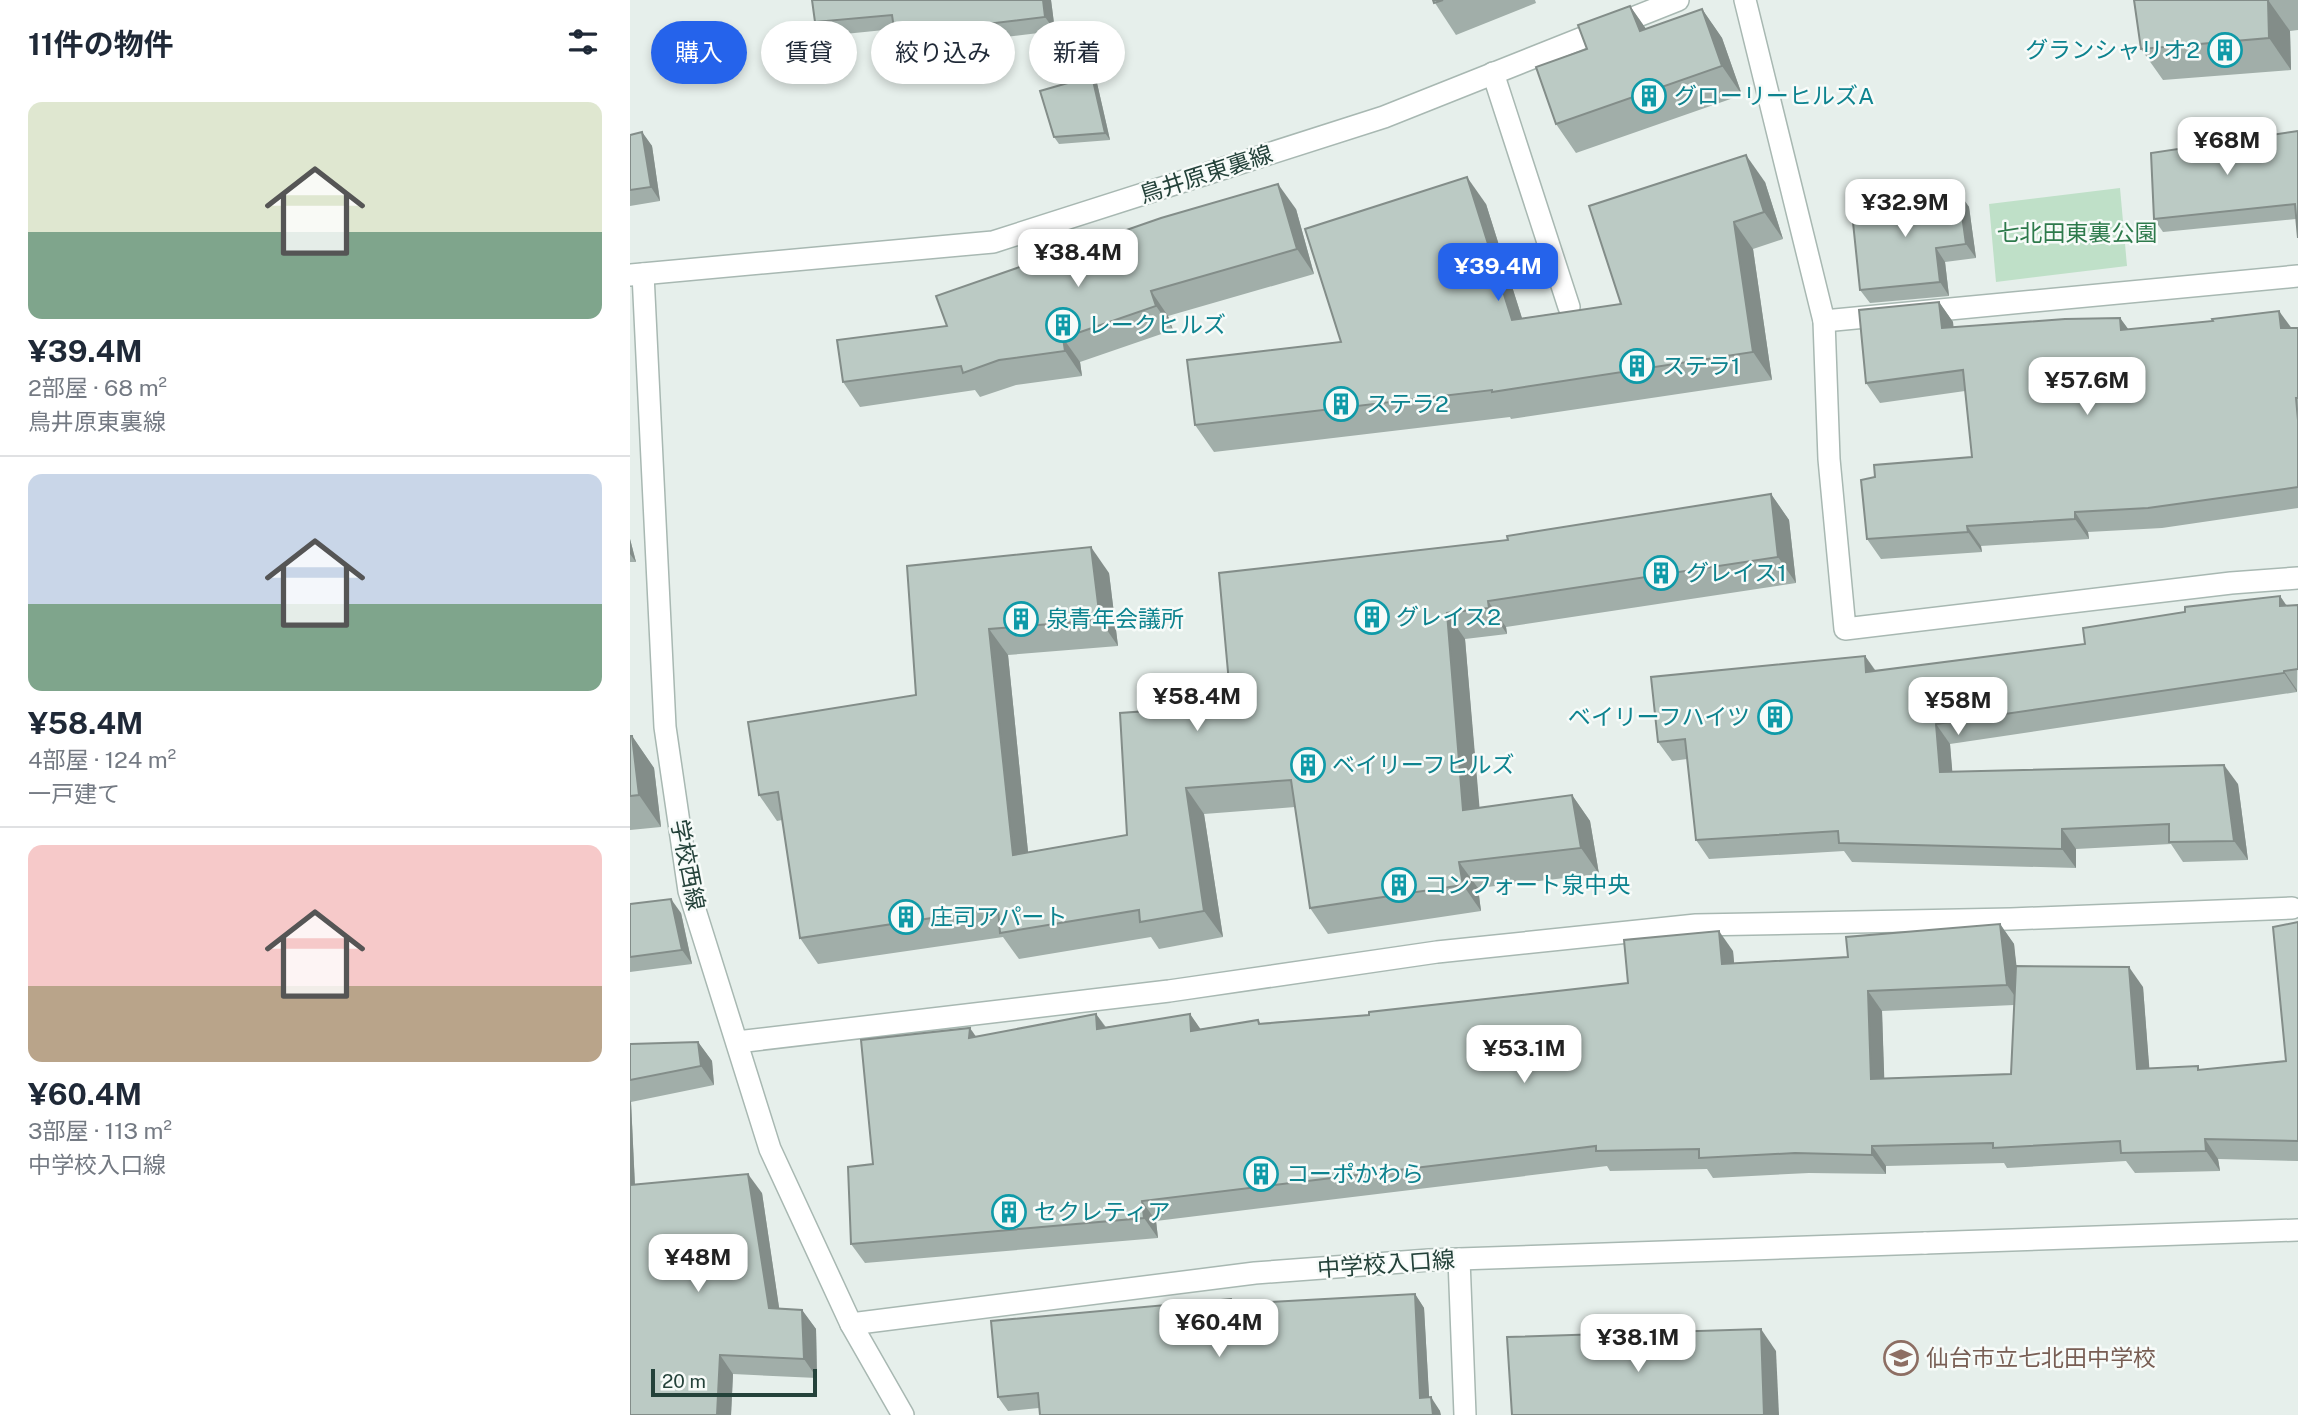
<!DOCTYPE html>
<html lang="ja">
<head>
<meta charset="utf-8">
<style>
  :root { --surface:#fff; --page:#f2f2f3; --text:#1f2937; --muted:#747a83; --line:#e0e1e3; --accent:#2563eb }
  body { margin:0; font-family:"Public Sans","Noto Sans JP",sans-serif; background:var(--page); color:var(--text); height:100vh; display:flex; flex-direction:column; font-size:26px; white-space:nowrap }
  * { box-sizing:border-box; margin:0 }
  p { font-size:23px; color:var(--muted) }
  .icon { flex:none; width:38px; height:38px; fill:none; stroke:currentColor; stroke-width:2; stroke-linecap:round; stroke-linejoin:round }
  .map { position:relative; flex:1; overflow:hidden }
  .side { display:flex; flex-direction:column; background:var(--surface); width:630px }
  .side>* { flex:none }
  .hud { position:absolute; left:21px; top:21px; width:665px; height:63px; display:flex; gap:14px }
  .scale { position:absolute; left:21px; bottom:18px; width:166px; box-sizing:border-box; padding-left:7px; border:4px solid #24423a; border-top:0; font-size:19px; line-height:24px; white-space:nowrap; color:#24423a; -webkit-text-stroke:5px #f7fbf9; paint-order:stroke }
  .price { position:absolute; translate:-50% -60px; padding:0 16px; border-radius:14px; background:#fff; color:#222; font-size:23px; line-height:46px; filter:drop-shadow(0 2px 4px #0008) }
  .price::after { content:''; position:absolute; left:50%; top:42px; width:21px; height:16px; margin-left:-10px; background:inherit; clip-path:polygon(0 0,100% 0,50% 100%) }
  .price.active { background:var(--accent); color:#fff }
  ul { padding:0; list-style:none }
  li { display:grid; align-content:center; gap:14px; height:371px; padding:0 28px }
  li+li { border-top:2px solid var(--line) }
  li span { display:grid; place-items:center; height:217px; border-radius:14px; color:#555 }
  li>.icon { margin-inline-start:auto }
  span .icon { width:126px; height:126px; fill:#fffc; stroke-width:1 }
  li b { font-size:30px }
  h2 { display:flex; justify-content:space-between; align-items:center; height:84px; padding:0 28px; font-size:30px }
  .tag { padding:0 24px; border-radius:32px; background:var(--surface); box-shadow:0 4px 10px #0003; font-size:24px; line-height:63px }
  .tag.active { background:var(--accent); color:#fff }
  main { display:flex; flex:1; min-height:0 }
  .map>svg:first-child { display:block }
  .green { fill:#bfe0c8 }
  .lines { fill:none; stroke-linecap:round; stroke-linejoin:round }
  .lane-casing { stroke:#a8b8b2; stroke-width:24 }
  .street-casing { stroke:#a8b8b2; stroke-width:24 }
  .lane { stroke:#fff; stroke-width:21 }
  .street { stroke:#fff; stroke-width:21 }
  .wall { fill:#a1aea9; fill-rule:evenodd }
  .shaded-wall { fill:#838d89 }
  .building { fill:#bbcac4; stroke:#838d89; stroke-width:2 }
  .labels { text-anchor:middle; stroke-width:5; stroke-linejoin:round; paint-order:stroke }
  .culture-label { font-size:23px; fill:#0d838f; stroke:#f7fbf9; text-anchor:start }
  .street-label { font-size:23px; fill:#24423a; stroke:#f7fbf9 }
  .park-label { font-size:23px; fill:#2d7a4b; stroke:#f7fbf9 }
  .education-label { font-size:23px; fill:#785e54; stroke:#f7fbf9; text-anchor:start }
</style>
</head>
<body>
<main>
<section class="side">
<h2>11件の物件<svg class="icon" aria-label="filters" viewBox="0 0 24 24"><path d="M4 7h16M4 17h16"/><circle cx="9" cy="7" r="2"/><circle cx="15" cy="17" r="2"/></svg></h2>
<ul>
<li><span style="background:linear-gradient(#dfe7d0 60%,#7fa58c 0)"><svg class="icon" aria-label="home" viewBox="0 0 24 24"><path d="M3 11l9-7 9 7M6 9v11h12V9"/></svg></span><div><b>¥39.4M</b><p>2部屋 · 68 m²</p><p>鳥井原東裏線</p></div></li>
<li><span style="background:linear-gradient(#c9d6e8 60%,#7fa58c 0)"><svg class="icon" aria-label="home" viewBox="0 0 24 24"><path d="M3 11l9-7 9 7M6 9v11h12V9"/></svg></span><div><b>¥58.4M</b><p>4部屋 · 124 m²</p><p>一戸建て</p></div></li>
<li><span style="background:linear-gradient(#f6c9c9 65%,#b9a48a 0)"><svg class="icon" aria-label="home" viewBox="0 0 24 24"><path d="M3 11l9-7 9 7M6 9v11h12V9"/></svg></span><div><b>¥60.4M</b><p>3部屋 · 113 m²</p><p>中学校入口線</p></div></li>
</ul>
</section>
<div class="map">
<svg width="1668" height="1415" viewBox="0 0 1668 1415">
  <rect width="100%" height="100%" fill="#e6efeb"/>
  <polygon class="green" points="1490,188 1497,266 1366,282 1359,204"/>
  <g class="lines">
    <g class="lane-casing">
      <g id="lane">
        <polyline points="1115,0 1194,321 1199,459 1215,629 1601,583 1668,578"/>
        <polyline points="863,73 939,307"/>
        <polyline points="1194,321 1668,276"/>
        <polyline points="1295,1243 1668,1230"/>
        <polyline points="829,1259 835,1415"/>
      </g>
    </g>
    <g class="street-casing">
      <g id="street">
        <polyline points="13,274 35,727 59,891 140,1149 221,1324 273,1415"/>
        <polyline points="0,275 363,242 754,117 1048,0"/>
        <polyline points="107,1042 539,991 807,952 1066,925 1381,919 1662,908"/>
        <polyline points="221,1324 625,1273 799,1260 1295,1243"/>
      </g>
    </g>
    <use href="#lane" class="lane"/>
    <use href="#street" class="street"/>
  </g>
  <g class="wall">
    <polygon points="421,0 425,31 275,49 265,35 264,29 195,36 185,22"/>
    <polygon points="803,0 905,0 906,3 826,35"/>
    <polygon points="1504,0 1668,0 1668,30 1660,31 1661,70 1533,80 1511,49"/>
    <polygon points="1000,6 1016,29 1072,9 1092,38 1112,95 946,153 926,124 957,49"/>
    <polygon points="462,76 467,83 480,140 429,144 424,137"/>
    <polygon points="1668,131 1666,219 1533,232 1524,219"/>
    <polygon points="12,132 22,146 30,201 0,206 0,135"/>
    <polygon points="1135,182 1153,239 1123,249 1142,380 881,419 880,417 584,452 565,425 711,342 856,204 892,318 991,304"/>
    <polygon points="1329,193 1339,207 1346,258 1315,262 1319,296 1240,303 1230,290"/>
    <polygon points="666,209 684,274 538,316 543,330 450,362 452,376 386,385 350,397 345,390 230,407 213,382 317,326"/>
    <polygon points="1309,302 1323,322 1323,327 1490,318 1498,329 1668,328 1668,508 1532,528 1458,532 1459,539 1351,546 1352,552 1251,559 1237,539 1342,457 1335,391 1250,403 1236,383"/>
    <polygon points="1141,494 1159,520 1166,583 876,627 877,634 835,639 849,808 942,795 960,821 969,874 848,888 851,911 698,934 680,908 665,807 574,814 593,937 529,949 521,937 389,959 373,937 188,964 170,938 152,820 147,821 129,795 286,695 277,566 479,573 488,646 378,655 398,852 497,835 601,705 878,540"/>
    <polygon points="0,539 6,562 0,562"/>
    <polygon points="1650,596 1657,606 1668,605 1667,692 1320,744 1322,771 1608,784 1618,860 1553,862 1541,844 1446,849 1446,868 1222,862 1214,851 1079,859 1066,840 1057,759 1042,761 1028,742 1235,656 1246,671 1455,644"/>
    <polygon points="0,736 2,736 24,768 31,827 0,830"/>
    <polygon points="0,904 51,913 62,964 0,972"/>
    <path d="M1668,922V1161L1588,1159L1590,1171L1505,1173L1496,1161L1377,1168L1374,1163L1256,1166V1174L1179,1173L1083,1178L1077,1169L980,1171L977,1166L526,1221L528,1238L235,1263L221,1244L243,1164L346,1037L466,1014L476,1027L560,1014L570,1029L628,1020L630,1023L739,1015L998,983L1103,951L1104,963L1218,957L1370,924L1384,944L1386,967L1513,987L1519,1068L1571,1070L1656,1061ZM1384,1005L1381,1074L1254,1078L1252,1011Z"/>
    <polygon points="68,1042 82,1061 84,1085 1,1102 5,1185 132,1193 149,1308 172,1310 186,1329 187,1378 103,1374 101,1415 0,1415 0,1044"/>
    <polygon points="785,1294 794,1308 799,1397 810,1411 409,1408 378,1411 368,1397 601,1299 605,1304"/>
  </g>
  <g class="shaded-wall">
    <polygon points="413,0 421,0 425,31 415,17"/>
    <polygon points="1638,0 1660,31 1661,70 1639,38"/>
    <polygon points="1000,6 1021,36 1010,31"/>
    <polygon points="1072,9 1092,38 1112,95 1092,66"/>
    <polygon points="462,76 467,83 480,140 475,133"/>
    <polygon points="12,132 22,146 30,201 21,187"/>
    <polygon points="1116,155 1135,182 1153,239 1134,212"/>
    <polygon points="837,177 856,204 901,347 882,320"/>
    <polygon points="648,184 666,209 684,274 667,249"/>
    <polygon points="1329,193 1339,207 1346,258 1336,244"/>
    <polygon points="1104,222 1123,249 1142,380 1123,352"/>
    <polygon points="1306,248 1315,262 1319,296 1310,282"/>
    <polygon points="521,291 538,316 543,330 526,306"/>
    <polygon points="1309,302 1323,322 1326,348 1312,328"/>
    <polygon points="1649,311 1663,330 1651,328"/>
    <polygon points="1490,318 1504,337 1491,330"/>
    <polygon points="433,338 450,362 452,376 435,351"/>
    <polygon points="1141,494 1159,520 1166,583 1148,557"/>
    <polygon points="1445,512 1458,532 1459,539 1445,519"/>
    <polygon points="1337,526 1351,546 1352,552 1338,532"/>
    <polygon points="0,539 6,562 0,554"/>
    <polygon points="461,547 479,573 488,646 470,620"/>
    <polygon points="1650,596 1663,616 1650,606"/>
    <polygon points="858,601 876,627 877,634 859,608"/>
    <polygon points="817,613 835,639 852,836 833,810"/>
    <polygon points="359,629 378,655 401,881 383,855"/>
    <polygon points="1235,656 1248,675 1236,672"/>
    <polygon points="1654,671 1667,690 1667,692 1654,673"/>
    <polygon points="1306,724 1320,744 1324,791 1310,772"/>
    <polygon points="2,736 24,768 31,827 9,795"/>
    <polygon points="1594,765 1608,784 1618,860 1604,841"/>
    <polygon points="556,788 574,814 593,937 574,911"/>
    <polygon points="942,795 960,821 969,874 951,848"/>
    <polygon points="1432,829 1446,849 1446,868 1432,849"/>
    <polygon points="829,862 848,888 851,911 833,885"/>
    <polygon points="41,899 51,913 62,964 52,950"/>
    <polygon points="1370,924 1384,944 1391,1005 1377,985"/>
    <polygon points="1089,931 1103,951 1106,984 1092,964"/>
    <polygon points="1499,967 1513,987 1521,1089 1507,1069"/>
    <polygon points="1238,991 1252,1011 1255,1099 1241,1079"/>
    <polygon points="466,1014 480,1034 467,1029"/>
    <polygon points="560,1014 574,1034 561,1031"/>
    <polygon points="340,1028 354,1048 339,1038"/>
    <polygon points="68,1042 82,1061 84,1085 71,1066"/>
    <polygon points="0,1100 1,1102 5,1188 0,1189"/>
    <polygon points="1575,1139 1588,1159 1590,1171 1576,1151"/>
    <polygon points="1242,1146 1256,1166 1256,1174 1242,1155"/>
    <polygon points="118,1174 132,1193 152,1327 139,1308"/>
    <polygon points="512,1201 526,1221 528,1238 514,1218"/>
    <polygon points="785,1294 794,1308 800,1412 790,1398"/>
    <polygon points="172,1310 186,1329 187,1378 174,1359"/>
    <polygon points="1131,1329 1146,1351 1149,1415 1134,1415"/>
    <polygon points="90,1355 103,1374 101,1415 87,1415"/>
    <polygon points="801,1397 810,1411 811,1415 803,1415"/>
  </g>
  <g class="building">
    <polygon points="182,0 413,0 415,17 265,35 262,15 185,22"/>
    <polygon points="803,0 813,0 804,3"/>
    <polygon points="1504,0 1638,0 1639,38 1511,49"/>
    <polygon points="1000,6 1010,31 1072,9 1092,66 926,124 906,67 957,49 948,25"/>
    <polygon points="462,76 475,133 424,137 410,91"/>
    <polygon points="1668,131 1668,238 1665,204 1524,219 1521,153"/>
    <polygon points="12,132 21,187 0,190 0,135"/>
    <polygon points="1116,155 1134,212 1104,222 1123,352 862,392 862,390 565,425 557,360 711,342 675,229 837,177 882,320 991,304 959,206"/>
    <polygon points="648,184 667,249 521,291 526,306 433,338 435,351 369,360 333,373 331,366 213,382 207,340 317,326 306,296 531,218"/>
    <polygon points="1329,193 1336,244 1306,248 1310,282 1230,290 1221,203"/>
    <polygon points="1309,302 1312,328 1435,319 1490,318 1491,330 1583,321 1582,319 1649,311 1651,328 1668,328 1668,398 1666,398 1668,420 1668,487 1518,508 1445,512 1445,519 1337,526 1338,532 1237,539 1231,480 1245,477 1244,465 1342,457 1333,370 1236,383 1229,310"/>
    <polygon points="1141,494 1148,557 858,601 859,608 817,613 833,810 942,795 951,848 829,862 833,885 680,908 661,780 556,788 574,911 510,922 509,910 370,933 368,908 170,938 148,792 129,795 118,722 286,695 277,566 461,547 470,620 359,629 383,855 497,835 490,713 601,705 589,573 878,540 877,536"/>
    <polygon points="1650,596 1650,606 1668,605 1668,669 1654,671 1654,673 1306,724 1310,772 1594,765 1604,841 1539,842 1539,824 1432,829 1432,849 1209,843 1208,831 1066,840 1055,739 1028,742 1021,677 1235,656 1236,672 1455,644 1453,628 1555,612 1555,607"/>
    <polygon points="0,736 2,736 9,795 0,796"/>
    <polygon points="41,899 52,950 0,957 0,904"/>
    <polygon points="1668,922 1668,1141 1575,1139 1576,1151 1491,1153 1490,1141 1363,1148 1363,1143 1242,1146 1242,1155 1165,1153 1069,1158 1069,1149 966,1151 966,1146 512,1201 514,1218 221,1244 218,1167 243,1164 231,1040 340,1028 339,1038 466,1014 467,1029 560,1014 561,1031 628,1020 629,1024 739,1015 739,1012 998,983 994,940 1089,931 1092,964 1218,957 1216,937 1370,924 1377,985 1238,991 1241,1079 1381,1074 1386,966 1499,967 1507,1069 1568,1066 1568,1070 1656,1061 1643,927"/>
    <polygon points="68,1042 71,1066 0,1080 0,1044"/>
    <polygon points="118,1174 139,1308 172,1310 174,1359 90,1355 87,1415 0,1415 0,1185"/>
    <polygon points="785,1294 790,1398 801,1397 803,1415 410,1415 408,1393 368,1397 361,1321 601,1299 602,1304"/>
    <polygon points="1131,1329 1134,1415 882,1415 877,1337"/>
  </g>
  <defs>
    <g id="building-ring" transform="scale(1.75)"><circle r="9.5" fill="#f7fbf9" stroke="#0f9aa8" stroke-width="1.5"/><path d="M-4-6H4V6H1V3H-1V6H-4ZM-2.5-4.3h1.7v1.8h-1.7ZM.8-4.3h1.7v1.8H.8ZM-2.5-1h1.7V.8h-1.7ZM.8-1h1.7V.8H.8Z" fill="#0f9aa8"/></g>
    <g id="school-ring" transform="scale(1.75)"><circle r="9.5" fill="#f7fbf9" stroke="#8d6e63" stroke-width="1.5"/><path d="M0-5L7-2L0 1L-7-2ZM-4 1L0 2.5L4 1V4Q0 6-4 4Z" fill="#8d6e63"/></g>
  </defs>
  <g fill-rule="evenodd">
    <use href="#building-ring" x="1595" y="50"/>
    <use href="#building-ring" x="1019" y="96"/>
    <use href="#building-ring" x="433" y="325"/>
    <use href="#building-ring" x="1007" y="366"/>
    <use href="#building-ring" x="711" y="404"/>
    <use href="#building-ring" x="1031" y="573"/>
    <use href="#building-ring" x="742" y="617"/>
    <use href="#building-ring" x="391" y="619"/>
    <use href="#building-ring" x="1145" y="717"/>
    <use href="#building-ring" x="678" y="765"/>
    <use href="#building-ring" x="769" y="885"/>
    <use href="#building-ring" x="276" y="917"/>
    <use href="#building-ring" x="631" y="1174"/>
    <use href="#building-ring" x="379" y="1212"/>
    <use href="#school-ring" x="1271" y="1358"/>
  </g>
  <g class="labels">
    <g class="culture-label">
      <text x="1570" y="58" text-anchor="end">グランシャリオ2</text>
      <text x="1044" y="104">グローリーヒルズA</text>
      <text x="458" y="333">レークヒルズ</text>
      <text x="1032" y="374">ステラ1</text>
      <text x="736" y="412">ステラ2</text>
      <text x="1056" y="581">グレイス1</text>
      <text x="766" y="625">グレイス2</text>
      <text x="416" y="627">泉青年会議所</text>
      <text x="1120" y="725" text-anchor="end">ベイリーフハイツ</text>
      <text x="702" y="773">ベイリーフヒルズ</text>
      <text x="794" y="893">コンフォート泉中央</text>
      <text x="300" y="925">庄司アパート</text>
      <text x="656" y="1182">コーポかわら</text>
      <text x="404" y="1220">セクレティア</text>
    </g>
    <g class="street-label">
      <text transform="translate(576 174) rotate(-18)" y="8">鳥井原東裏線</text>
      <text transform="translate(58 865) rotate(79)" y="8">学校西線</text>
      <text transform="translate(756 1264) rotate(-4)" y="8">中学校入口線</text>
    </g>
    <g class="park-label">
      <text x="1447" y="241">七北田東裏公園</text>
    </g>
    <g class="education-label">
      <text x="1296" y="1366">仙台市立七北田中学校</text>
    </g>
  </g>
</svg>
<div class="scale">20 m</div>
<b class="price" style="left:1597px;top:177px">¥68M</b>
<b class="price" style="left:1275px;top:239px">¥32.9M</b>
<b class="price" style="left:448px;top:289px">¥38.4M</b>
<b class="price active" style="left:868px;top:303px">¥39.4M</b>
<b class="price" style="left:1457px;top:417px">¥57.6M</b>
<b class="price" style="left:567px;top:733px">¥58.4M</b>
<b class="price" style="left:1328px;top:737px">¥58M</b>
<b class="price" style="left:894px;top:1085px">¥53.1M</b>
<b class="price" style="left:68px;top:1294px">¥48M</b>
<b class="price" style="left:589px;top:1359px">¥60.4M</b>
<b class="price" style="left:1008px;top:1374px">¥38.1M</b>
<div class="hud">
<a class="tag active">購入</a>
<a class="tag">賃貸</a>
<a class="tag">絞り込み</a>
<a class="tag">新着</a>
</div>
</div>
</main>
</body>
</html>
